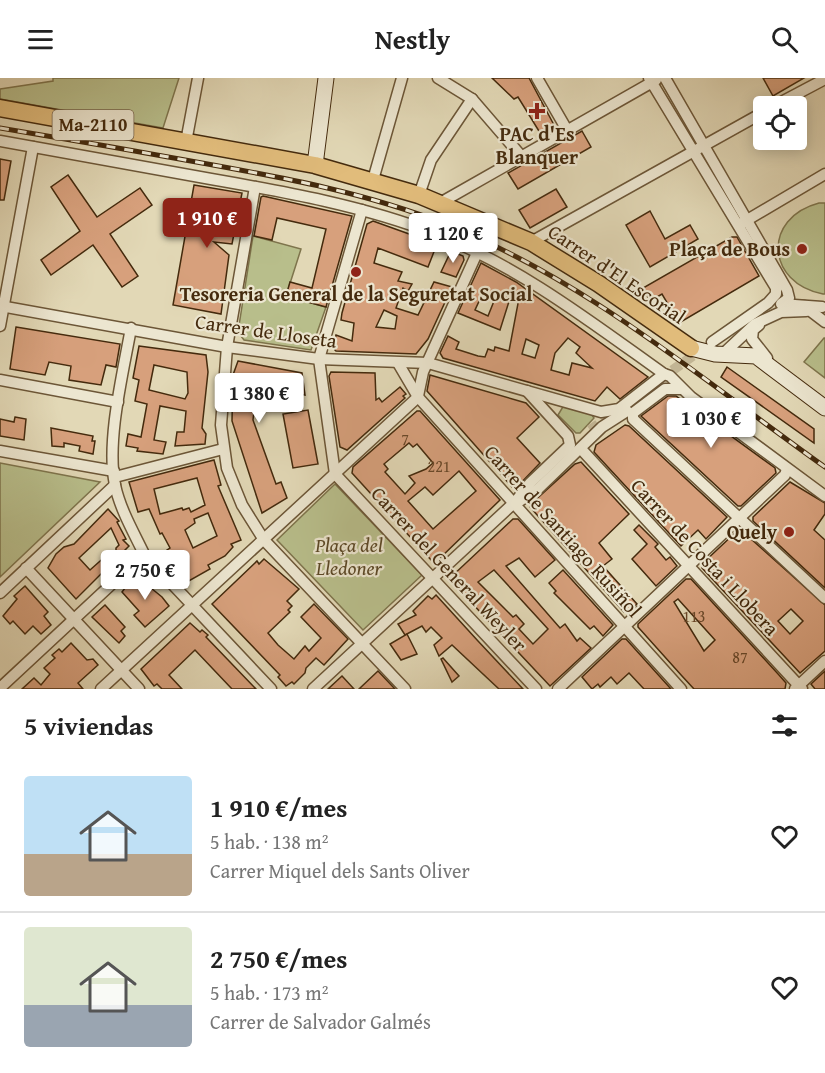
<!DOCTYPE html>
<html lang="es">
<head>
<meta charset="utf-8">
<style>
  :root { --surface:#fff; --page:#f2f2f2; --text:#222; --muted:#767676; --line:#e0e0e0; --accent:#8f2418 }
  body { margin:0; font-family:"Gentium Book Plus",serif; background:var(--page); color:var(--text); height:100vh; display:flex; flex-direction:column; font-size:22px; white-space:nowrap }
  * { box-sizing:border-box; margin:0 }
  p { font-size:20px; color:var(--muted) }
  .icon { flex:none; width:33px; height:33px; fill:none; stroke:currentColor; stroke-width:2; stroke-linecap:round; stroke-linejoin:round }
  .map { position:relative; height:611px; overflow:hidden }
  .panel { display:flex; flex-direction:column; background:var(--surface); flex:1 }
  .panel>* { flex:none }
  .fabs { position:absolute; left:753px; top:18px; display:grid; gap:12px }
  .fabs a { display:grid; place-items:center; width:54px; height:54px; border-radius:6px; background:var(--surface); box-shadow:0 3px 15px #0003; font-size:30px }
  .price { position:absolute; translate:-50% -51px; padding:0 14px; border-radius:6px; background:#fff; color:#222; font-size:20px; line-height:39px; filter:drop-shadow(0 2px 3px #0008) }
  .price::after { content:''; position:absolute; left:50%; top:36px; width:18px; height:14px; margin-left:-9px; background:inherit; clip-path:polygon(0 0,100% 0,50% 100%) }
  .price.selected { background:var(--accent); color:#fff }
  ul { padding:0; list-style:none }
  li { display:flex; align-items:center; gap:18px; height:150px; padding:0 24px }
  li+li { border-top:2px solid var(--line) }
  li span { display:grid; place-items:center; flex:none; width:168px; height:120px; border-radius:6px; color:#555 }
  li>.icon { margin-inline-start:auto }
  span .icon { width:72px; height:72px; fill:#fffc; stroke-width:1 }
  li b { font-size:26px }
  h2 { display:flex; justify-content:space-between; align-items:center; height:72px; padding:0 24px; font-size:26px }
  header { display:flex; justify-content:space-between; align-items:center; height:78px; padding:0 24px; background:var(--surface); font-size:27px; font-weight:700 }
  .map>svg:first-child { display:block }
  .green { fill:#b8be8b; stroke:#7e744c; stroke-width:1.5 }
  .building { fill:#d7a07c; stroke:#442a0d; stroke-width:1.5; fill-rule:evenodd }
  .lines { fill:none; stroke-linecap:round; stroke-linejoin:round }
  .street-tunnel { stroke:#c2b594; stroke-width:10; stroke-dasharray:10 5; stroke-linecap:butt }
  .street-casing { stroke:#6c5637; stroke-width:13 }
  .secondary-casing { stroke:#442a0d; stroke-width:17 }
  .primary-casing { stroke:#442a0d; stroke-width:19 }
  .street { stroke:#ece6d0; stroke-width:10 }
  .secondary { stroke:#ece6d0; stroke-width:15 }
  .primary { stroke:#e1bc7b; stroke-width:16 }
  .rail-casing { stroke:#442a0d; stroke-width:5 }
  .rail { stroke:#ece6d0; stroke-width:3; stroke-dasharray:9; stroke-linecap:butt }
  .poi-dot { fill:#8f2418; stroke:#ece6d0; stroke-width:2 }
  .labels { text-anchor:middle; stroke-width:4.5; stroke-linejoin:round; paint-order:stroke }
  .number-label { font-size:16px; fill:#694829 }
  .shield { fill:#ece6d0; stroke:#766248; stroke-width:1.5 }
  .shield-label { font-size:18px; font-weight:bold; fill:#442a0d }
  .poi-label { font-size:20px; font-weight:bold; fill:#442a0d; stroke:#ece6d0 }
  .street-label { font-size:20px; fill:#442a0d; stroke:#ece6d0 }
  .park-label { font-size:20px; font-style:italic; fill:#5b4826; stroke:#ece6d0 }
</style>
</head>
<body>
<header><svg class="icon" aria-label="menu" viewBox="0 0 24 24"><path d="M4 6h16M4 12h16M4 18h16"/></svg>Nestly<svg class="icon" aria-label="search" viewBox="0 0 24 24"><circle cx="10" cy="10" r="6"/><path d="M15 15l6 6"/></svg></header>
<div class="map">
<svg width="825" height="611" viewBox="0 0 825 611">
  <rect width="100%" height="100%" fill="#e2d8b6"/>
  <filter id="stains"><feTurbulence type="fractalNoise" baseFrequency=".00333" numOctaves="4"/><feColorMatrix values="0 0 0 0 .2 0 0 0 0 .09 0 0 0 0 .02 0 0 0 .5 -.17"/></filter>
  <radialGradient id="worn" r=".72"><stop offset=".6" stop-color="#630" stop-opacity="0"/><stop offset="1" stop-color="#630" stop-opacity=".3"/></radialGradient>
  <g class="green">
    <polygon points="53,0 179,0 163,50 0,21 0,11 53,3"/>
    <path d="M819,125H825V216H823C766,205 762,140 819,125Z"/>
    <polygon points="253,158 301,171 286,218 326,229 311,272 244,262 238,254"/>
    <polygon points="824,260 825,260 825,300 804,284"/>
    <polygon points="564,327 590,334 594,340 580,355 576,355 558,337"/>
    <polygon points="0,385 100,404 0,499"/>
    <polygon points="335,406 422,497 363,552 277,462"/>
  </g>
  <g class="building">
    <polygon points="492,0 529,0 554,47 553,52 542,58 518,19 514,21"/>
    <polygon points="763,0 804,0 773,18"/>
    <polygon points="582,53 591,69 518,111 508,95"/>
    <polygon points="0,81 11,83 4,122 0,122"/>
    <polygon points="68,97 97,139 140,110 152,127 110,156 138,198 122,209 93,167 51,197 41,182 80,153 51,109"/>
    <polygon points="194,107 242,115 232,166 214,164 229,177 221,236 173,227"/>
    <polygon points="556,111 567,129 530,150 519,132"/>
    <polygon points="263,118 352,138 326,229 286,218 290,204 312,210 326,151 277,140 272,162 254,158 261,119"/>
    <polygon points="650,133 665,161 690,147 698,161 650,189 626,147"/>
    <path d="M373,143L437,166L428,189L378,170L374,185L402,194L398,203L412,206L408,213L403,210L396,230L418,237L434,204L452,209L428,261L416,276L336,273L333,270L336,257L352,263L354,245L341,242L342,235L367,146ZM384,232L397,238L395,251L376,249Z"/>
    <polygon points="732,159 737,159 759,198 679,245 662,216 650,223 643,210"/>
    <polygon points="451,173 463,178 464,182 456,199 441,194"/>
    <path d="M481,185L516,204L648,299L620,321L607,309L595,323L443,280L440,275L448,258L459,264L456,271L478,278L485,279L488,271L494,273L495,269L509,273L520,215L512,214L500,252L458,235ZM482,217L494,223L488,238L475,232ZM568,260L580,269L576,275L592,290L572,285L569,297L551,292L555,275ZM526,261L539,267L535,280L522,276Z"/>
    <polygon points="16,249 120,266 116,289 106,287 101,307 69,302 71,288 49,284 45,297 10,291"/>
    <path d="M139,268L206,277L208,294L202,350L206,356L205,366L175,368L177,354H184L186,333L160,328L154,362L166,364L163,376L137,373L138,370L126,368L128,356L141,359L147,326L135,323L139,302L133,300ZM154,287L187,294L188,315L185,321L149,312Z"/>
    <polygon points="238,283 302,295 305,317 257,308 253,342 276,406 281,404 287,420 262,435 232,343 233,297"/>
    <polygon points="727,289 814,351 814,365 721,299"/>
    <polygon points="331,294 375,295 376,322 379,320 382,324 400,309 406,316 403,318 405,320 347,372 340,369 329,298"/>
    <polygon points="430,297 526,325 539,339 517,360 540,385 517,409 512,409 427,313"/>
    <polygon points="668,318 676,318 775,390 776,395 741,428 738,428 641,338"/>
    <polygon points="308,332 318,386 293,390 283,336"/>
    <path d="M417,333H420L500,422L437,483H432L352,395L353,389ZM409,365L413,369L417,366L433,385L426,391L409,398L415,405L405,416L385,394L388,391L384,386ZM459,393L476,413L433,451L408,423L425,409L433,417Z"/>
    <polygon points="15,339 26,341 24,362 0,358 0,341 14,344"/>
    <polygon points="625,347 629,348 727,439 706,461 698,452 681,468 594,374 596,367"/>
    <polygon points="51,350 93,358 92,363 95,363 93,376 79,373 80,368 64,365 64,369 52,368"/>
    <path d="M214,382L221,407L218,408L241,462L231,466L233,469L225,478L208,487L210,491L187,504L180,490L175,488L167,472L170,470L162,455L160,456L149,431L138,434L129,404ZM197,400L205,427L191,434L189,430L183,432L182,430L160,436L154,411ZM208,435L217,458L193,470L185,452L195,445L194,441Z"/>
    <polygon points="581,384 629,436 599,465 612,481 603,488 637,526 629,534 624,534 530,429 531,426 575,386"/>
    <polygon points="790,404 825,425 825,436 814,452 825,462 825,510 753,443 753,439"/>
    <polygon points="108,431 119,443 117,444 126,461 123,462 129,468 116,481 116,470 119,467 111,450 79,480 90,492 108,476 114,483 76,521 48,490 56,476 64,469 74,466"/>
    <path d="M513,441H518L555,482L535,499L519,480L506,488L560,550L565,546L577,563L580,560L591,570L550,608L451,503V499ZM494,492L548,551L533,566L519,551L524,546L516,537L513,539L478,504Z"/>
    <polygon points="639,447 658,466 655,469 666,482 670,479 677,488 656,508 632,481 647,466 634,452"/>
    <path d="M737,453H742L825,527V573L800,595L702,490V486ZM791,531L803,543L790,556L778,543Z"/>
    <polygon points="264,481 299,511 287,523 292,528 288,532 290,534 268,555 278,567 294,581 305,568 309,573 321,560 301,539 314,526 348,561 324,587 316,580 306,590 305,595 294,606 292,604 286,608 278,599 280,597 212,526 257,483 259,486"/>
    <polygon points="563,492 613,547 603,558 594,548 590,551 554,515 556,513 549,505"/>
    <polygon points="135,497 162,519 169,528 145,549 134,537 139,533 122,514"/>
    <path d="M686,501H691L779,597L786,605L785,611H694L682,598L638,549V546ZM678,521L715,562L704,573L674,524Z"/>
    <polygon points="25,508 48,534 44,538 51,547 41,556 33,548 25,556 13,543 10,546 3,538 17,521 14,518"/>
    <polygon points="436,517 478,563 523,611 499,611 452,567 439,578 434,567 442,560 431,549 426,554 422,548 405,557 398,546 416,537 413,533 428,518 432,521"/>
    <polygon points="105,527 125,549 121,553 125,558 119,565 92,539"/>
    <polygon points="190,545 200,554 202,552 208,557 206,559 256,611 232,611 195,572 169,597 182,611 162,611 157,606 154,608 141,591"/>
    <polygon points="407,556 417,576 401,582 390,566"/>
    <polygon points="622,561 626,561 671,611 644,611 629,595 617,606 611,599 600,609 598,606 592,611 582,599"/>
    <polygon points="71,565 87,582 93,581 98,587 78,605 83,611 22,611 34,600 41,607 50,596 44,590 55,580 52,577 59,571 62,574"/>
    <polygon points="443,580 459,598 452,604 441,581"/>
    <polygon points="378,593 395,611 359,611"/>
    <polygon points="825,593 825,611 815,611 811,606"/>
    <polygon points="342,598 354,611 328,611"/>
  </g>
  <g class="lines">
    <g class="street-tunnel">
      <polyline points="660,301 704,270"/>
      <polyline points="590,352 607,340"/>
    </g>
    <g class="street-casing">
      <g id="street">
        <polyline points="438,0 472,21 522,79"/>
        <polyline points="537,0 567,52"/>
        <polyline points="649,0 776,210 776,216 768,225 712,264"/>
        <polyline points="665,0 787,212 789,220 782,225"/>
        <polyline points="774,28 825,1"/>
        <path d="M0,63C70,75 140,88 211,101C286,114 364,128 436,156C520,189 591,244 664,296L670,298L691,319L825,418"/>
        <polyline points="186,64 198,0"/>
        <polyline points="373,102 402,0"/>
        <polyline points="255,109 227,269 221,347 227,390 242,427 264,462 405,611"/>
        <polyline points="419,117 431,82 472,21"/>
        <polyline points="440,125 656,2"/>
        <polyline points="362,132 319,281 335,396 536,611"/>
        <polyline points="742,145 825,96"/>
        <polyline points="531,164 764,34"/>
        <polyline points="781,226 822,229"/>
        <polyline points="0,228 227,269 319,281 428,285 601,334 619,331 664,296"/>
        <polyline points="804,228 825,244"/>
        <polyline points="759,247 753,252 752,261 767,280"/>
        <polyline points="0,248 33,69"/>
        <path d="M131,250C123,295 106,363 115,407C120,431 134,455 144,476L271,611"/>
        <polyline points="723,276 755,246 781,234 806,233"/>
        <polyline points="398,285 418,319 681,611"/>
        <polyline points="0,302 118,324"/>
        <polyline points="681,311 665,311 633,335 633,341 825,520"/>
        <polyline points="418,318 423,294 477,175"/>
        <polyline points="582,372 802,611"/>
        <polyline points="0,373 114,393"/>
        <polyline points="115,399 223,371"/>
        <polyline points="518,424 538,411 602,349 627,333"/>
        <polyline points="26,490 139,611"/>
        <polyline points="0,515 115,407"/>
        <polyline points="0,610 144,476"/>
        <polyline points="101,611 418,319"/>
        <polyline points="313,611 515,424 530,405 570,367 568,358 527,313"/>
        <polyline points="558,611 785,397 787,391"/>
        <polyline points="795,611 825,583"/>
      </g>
    </g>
    <g class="secondary-casing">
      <g id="secondary">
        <polyline points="315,87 326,0"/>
        <polyline points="691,270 715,276 756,278 825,330"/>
      </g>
    </g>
    <g class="primary-casing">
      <polyline id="primary" points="0,30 315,87 419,117 531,164 599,206 691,270"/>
    </g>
    <use href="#street" class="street"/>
    <use href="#secondary" class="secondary"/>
    <use href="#primary" class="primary"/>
    <g class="rail-casing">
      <path id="rail" d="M0,50C67,61 135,73 202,85C285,100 367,115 445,146C585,201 704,303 825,389"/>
    </g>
    <use href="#rail" class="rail"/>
  </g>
  <g class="poi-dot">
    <path d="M534 24h6v6h6v6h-6v6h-6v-6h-6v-6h6z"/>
    <circle cx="802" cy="171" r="6"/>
    <circle cx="356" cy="194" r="6"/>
    <circle cx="789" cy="454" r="6"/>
  </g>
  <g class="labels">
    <g class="number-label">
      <text x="405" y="367">7</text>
      <text x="439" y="394">221</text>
      <text x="694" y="544">113</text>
      <text x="740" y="585">87</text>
    </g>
    <rect class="shield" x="52.5" y="32" width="81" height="30" rx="4.5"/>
    <g class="shield-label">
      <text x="93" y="53">Ma-2110</text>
    </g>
    <g class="poi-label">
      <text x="537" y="63">PAC d'Es<tspan x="537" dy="23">Blanquer</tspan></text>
      <text x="790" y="178" text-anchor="end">Plaça de Bous</text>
      <text x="356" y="223">Tesoreria General de la Seguretat Social</text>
      <text x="777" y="461" text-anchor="end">Quely</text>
    </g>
    <g class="street-label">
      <text transform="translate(617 196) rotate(34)" y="7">Carrer d'El Escorial</text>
      <text transform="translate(266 253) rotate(8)" y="7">Carrer de Lloseta</text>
      <text transform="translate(563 453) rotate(48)" y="7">Carrer de Santiago Rusiñol</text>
      <text transform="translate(705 479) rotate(47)" y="7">Carrer de Costa i Llobera</text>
      <text transform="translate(449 491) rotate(47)" y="7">Carrer del General Weyler</text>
    </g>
    <g class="park-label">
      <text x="349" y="474">Plaça del<tspan x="349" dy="23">Lledoner</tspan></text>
    </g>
  </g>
  <rect width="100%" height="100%" filter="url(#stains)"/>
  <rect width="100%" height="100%" fill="url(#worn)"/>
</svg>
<div class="fabs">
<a><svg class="icon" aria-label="locate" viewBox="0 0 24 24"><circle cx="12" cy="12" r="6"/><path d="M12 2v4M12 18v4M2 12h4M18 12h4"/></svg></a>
</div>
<b class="price selected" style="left:207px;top:171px">1 910 €</b>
<b class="price" style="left:453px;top:186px">1 120 €</b>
<b class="price" style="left:259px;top:346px">1 380 €</b>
<b class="price" style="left:711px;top:371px">1 030 €</b>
<b class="price" style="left:145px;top:523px">2 750 €</b>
</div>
<section class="panel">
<h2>5 viviendas<svg class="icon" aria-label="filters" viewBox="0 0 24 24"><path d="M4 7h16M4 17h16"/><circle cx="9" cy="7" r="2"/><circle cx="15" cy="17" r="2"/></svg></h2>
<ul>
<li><span style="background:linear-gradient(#bfe0f5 65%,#b9a48a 0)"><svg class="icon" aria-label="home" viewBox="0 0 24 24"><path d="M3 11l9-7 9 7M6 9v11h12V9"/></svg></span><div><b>1 910 €/mes</b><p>5 hab. · 138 m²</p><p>Carrer Miquel dels Sants Oliver</p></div><svg class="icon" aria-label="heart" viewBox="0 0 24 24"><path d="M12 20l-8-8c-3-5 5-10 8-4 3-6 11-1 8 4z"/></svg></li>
<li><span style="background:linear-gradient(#dfe7d0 65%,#9aa5b1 0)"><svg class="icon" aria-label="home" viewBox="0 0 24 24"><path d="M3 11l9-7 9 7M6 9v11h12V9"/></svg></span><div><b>2 750 €/mes</b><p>5 hab. · 173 m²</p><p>Carrer de Salvador Galmés</p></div><svg class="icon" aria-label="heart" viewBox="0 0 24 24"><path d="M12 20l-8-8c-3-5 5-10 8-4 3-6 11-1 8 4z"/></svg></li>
</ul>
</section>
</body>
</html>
